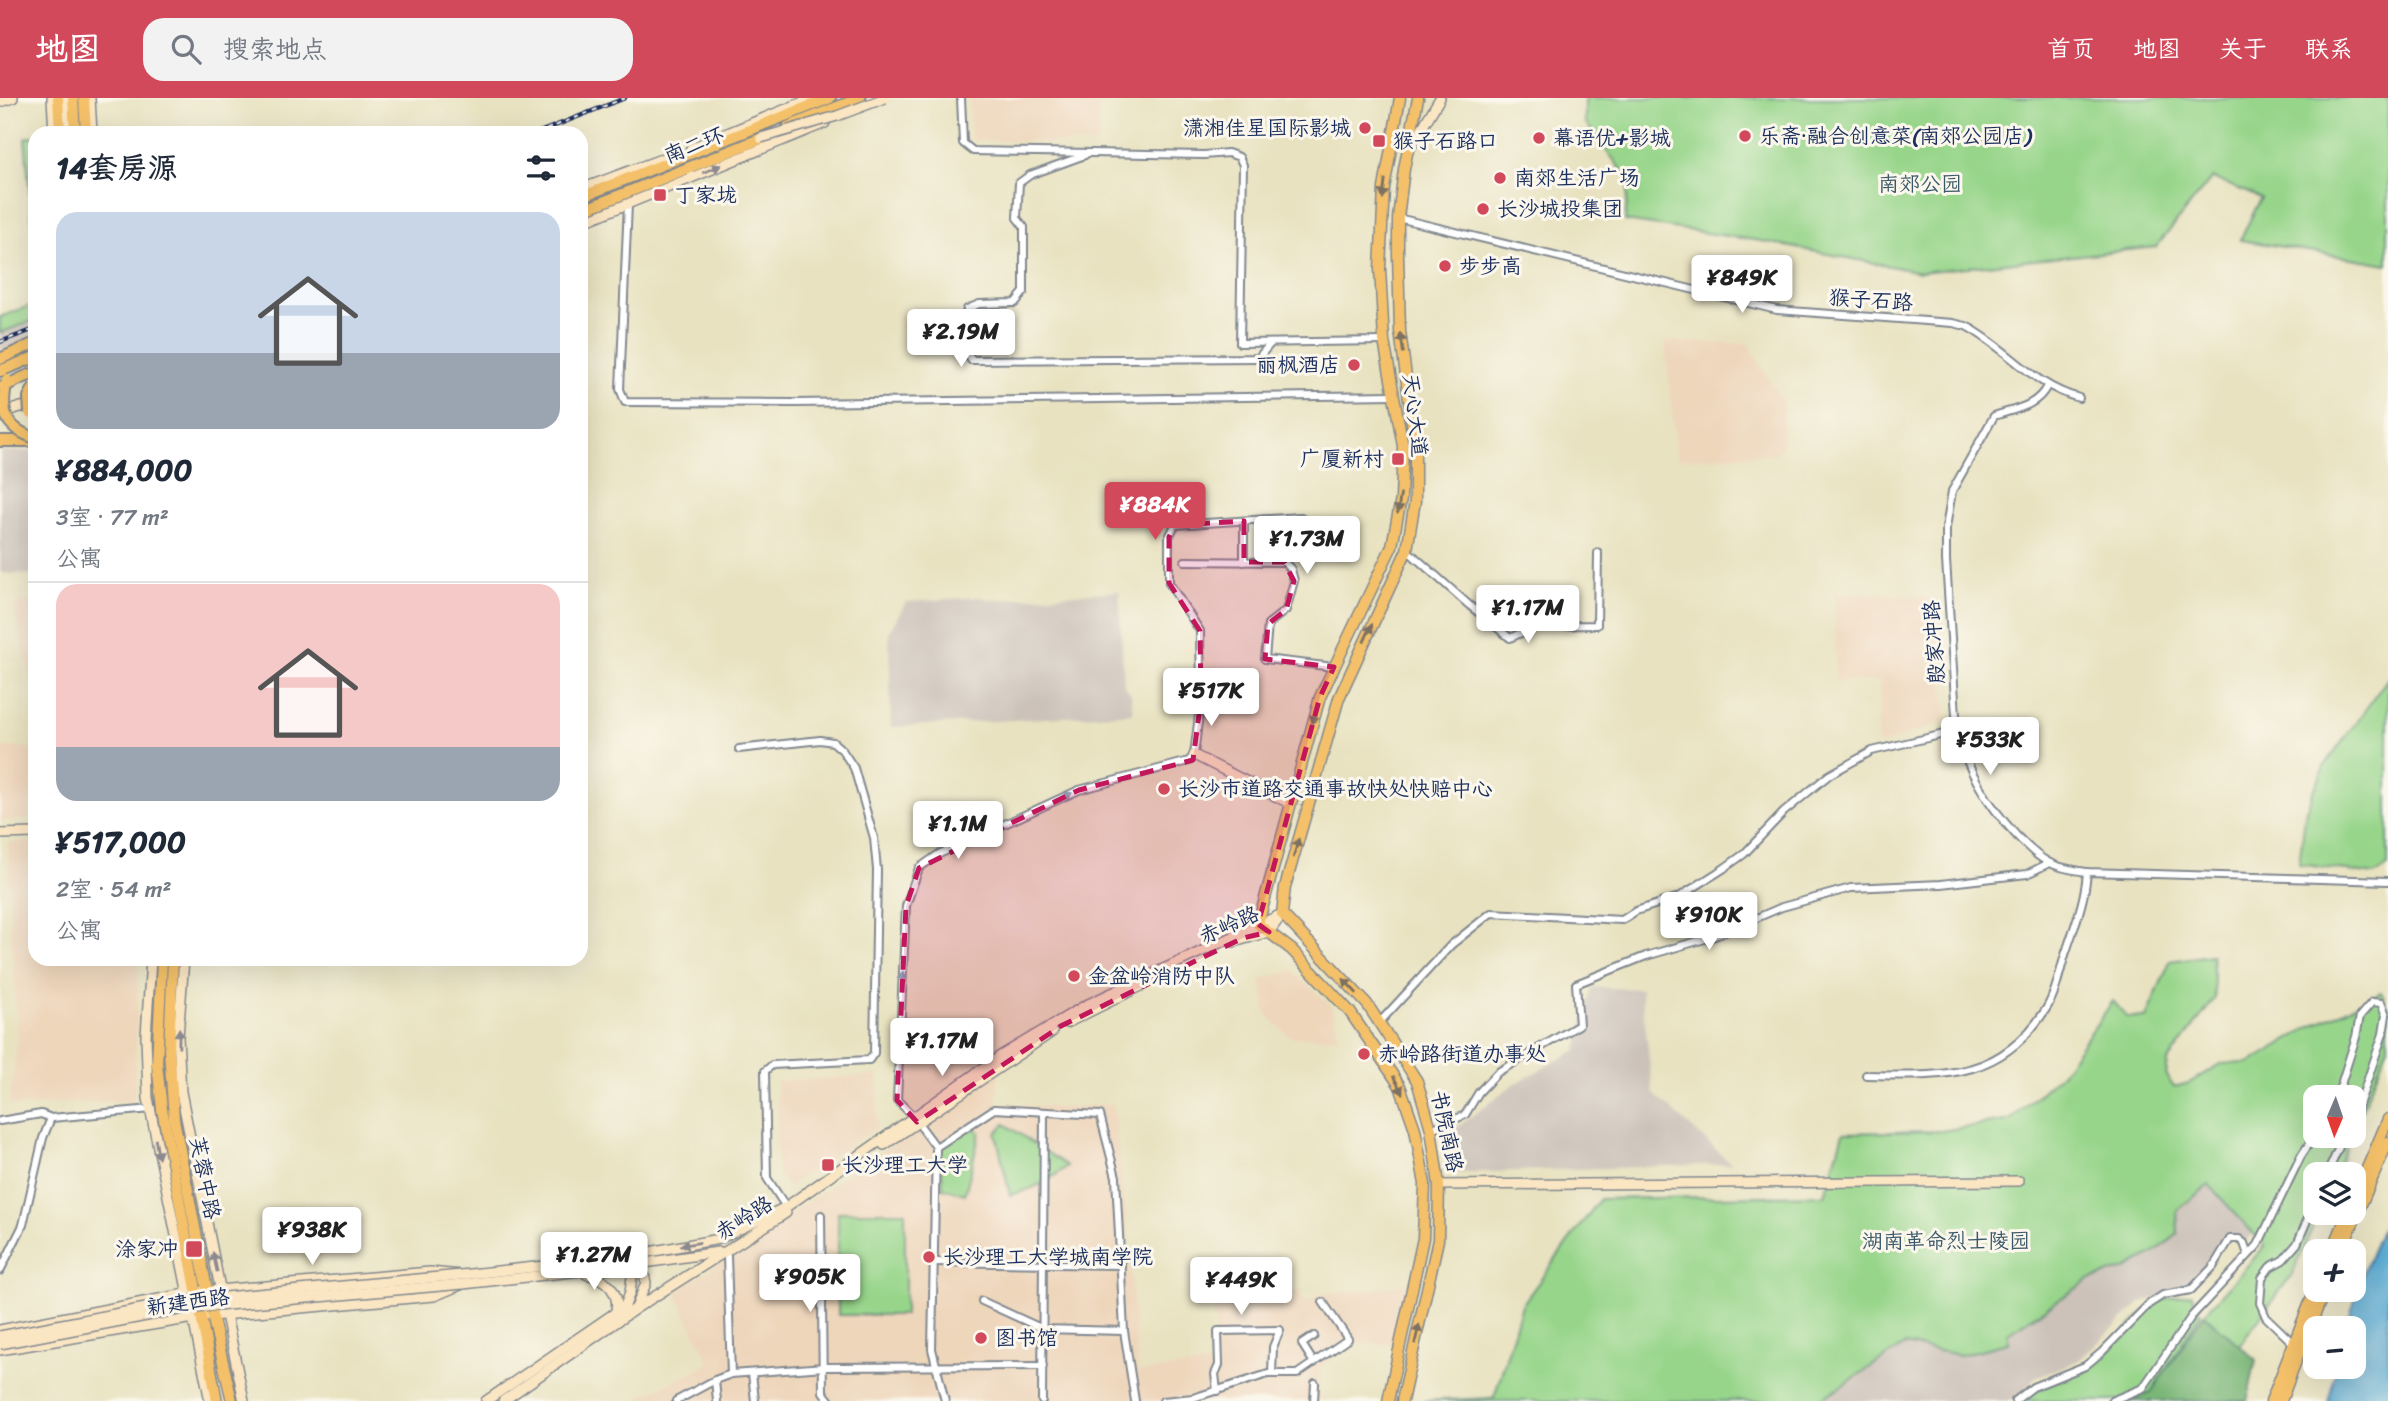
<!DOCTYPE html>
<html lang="zh">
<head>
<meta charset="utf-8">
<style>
  :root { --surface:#fff; --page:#f2f2f3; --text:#1f2937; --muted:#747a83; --line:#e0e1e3; --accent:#d1495b }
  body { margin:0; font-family:Sriracha,"LXGW WenKai TC",sans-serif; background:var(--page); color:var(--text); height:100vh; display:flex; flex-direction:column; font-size:26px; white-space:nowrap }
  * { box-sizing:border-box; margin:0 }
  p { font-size:23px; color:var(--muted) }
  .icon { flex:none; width:38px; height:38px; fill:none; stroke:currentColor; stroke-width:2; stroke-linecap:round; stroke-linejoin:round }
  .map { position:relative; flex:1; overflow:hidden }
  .panel { position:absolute; left:28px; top:28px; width:560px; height:840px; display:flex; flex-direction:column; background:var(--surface); border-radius:21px; box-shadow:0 7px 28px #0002 }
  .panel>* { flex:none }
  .needle { width:46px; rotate:182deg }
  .fabs { position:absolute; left:2303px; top:987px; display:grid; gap:14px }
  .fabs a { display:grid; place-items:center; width:63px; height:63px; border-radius:14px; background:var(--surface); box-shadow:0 7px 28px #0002; font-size:35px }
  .price { position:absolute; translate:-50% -60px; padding:0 16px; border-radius:7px; background:#fff; color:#222; font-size:23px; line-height:46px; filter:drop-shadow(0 2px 4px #0008) }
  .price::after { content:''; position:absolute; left:50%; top:42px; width:21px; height:16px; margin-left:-10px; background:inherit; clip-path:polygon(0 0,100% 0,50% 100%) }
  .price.selected { background:var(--accent); color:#fff }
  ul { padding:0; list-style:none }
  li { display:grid; align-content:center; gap:14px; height:371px; padding:0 28px }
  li+li { border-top:2px solid var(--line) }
  li span { display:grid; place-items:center; height:217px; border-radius:21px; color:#555 }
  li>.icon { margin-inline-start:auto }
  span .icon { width:126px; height:126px; fill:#fffc; stroke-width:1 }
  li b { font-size:30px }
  h2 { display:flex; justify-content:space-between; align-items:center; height:84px; padding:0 28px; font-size:30px }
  header { display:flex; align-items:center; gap:42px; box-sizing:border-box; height:98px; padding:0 35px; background:var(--accent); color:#fff }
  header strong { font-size:33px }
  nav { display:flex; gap:38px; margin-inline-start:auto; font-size:24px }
  .search { width:490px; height:63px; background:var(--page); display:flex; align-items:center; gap:18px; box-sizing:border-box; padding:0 24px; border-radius:21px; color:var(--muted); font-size:26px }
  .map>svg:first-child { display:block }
  .built { fill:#eed6bb }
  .industrial { fill:#ccc2b9 }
  .green { fill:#97d58a; stroke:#598274; stroke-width:2 }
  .forest { fill:#79b676; stroke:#4a726a; stroke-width:2 }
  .water { fill:#57a8d1; stroke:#396c98; stroke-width:2 }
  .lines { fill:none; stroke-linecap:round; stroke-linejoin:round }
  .street-casing { stroke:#82888f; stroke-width:10 }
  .secondary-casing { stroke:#82888f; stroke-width:12 }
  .primary-casing { stroke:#82888f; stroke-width:13 }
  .highway-casing { stroke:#82888f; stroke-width:14 }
  .street { stroke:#fff; stroke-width:6 }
  .secondary { stroke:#fbe6c3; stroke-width:9 }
  .primary { stroke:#f4c16a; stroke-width:10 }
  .highway { stroke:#f4c16a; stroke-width:10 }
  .rail-casing { stroke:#1b2f5e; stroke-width:4.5 }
  .rail { stroke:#fbf7ec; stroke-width:2; stroke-dasharray:5; stroke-linecap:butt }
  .secondary-bridge-casing { stroke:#82888f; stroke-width:12; stroke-linecap:butt }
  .highway-bridge-casing { stroke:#82888f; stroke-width:14; stroke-linecap:butt }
  .secondary-bridge { stroke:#fbe6c3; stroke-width:9 }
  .highway-bridge { stroke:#f4c16a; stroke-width:10 }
  .oneway { fill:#8b8a90 }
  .oneway2 { fill:#7d7163 }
  .oneway3 { fill:#8d97ae }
  .marked { fill:#c2185b; fill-opacity:0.2; stroke:#c2185b; stroke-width:5; stroke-dasharray:14 9; stroke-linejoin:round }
  .poi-dot { fill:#d1495b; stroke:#fbf7ec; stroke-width:2.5 }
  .labels { text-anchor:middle; stroke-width:6; stroke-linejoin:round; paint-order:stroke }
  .poi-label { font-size:21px; fill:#1b2f5e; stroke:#fbf7ec; text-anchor:start }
  .street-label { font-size:21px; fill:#1b2f5e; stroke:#fbf7ec }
  .park-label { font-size:21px; fill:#3a5869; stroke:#fbf7ec }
</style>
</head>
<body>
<header>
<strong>地图</strong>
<div class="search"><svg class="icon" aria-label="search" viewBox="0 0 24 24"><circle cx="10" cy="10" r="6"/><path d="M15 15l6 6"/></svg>搜索地点</div>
<nav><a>首页</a><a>地图</a><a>关于</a><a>联系</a></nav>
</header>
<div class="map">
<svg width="2388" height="1303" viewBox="0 0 2388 1303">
  <rect width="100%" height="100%" fill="#fbf7ec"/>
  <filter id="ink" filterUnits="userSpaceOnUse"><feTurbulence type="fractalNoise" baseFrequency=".0143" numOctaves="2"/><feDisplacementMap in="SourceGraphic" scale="14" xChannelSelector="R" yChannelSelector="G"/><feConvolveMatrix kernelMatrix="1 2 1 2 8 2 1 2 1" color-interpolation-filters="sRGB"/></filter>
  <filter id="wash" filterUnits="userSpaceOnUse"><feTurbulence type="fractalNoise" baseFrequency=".00686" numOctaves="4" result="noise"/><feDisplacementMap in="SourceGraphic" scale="28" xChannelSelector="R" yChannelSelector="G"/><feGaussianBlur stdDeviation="1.57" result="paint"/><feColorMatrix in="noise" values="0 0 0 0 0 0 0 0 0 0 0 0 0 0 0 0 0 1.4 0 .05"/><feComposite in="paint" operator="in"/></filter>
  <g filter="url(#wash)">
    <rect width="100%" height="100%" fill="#e8e2c0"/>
    <g class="built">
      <polygon points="969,0 1098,0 1098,46 971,42"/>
      <polygon points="1665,243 1748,246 1783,305 1782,348 1778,355 1677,361"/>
      <polygon points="1835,494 1938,500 1946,623 1877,648 1880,583 1835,583"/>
      <polygon points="35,501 35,594 13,508"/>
      <polygon points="0,649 29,649 35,660 35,691 28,721 0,723"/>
      <polygon points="8,744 35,744 35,861 139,861 134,1003 9,1008 18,937 11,841"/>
      <polygon points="1293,873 1333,910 1338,939 1290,939 1266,916 1261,881"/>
      <polygon points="998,974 997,1006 1067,1010 1113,1005 1128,1132 1138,1274 1217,1265 1213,1196 1301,1193 1302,1202 1309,1203 1320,1196 1371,1192 1408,1185 1395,1246 1351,1244 1319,1271 1319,1303 633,1303 710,1265 675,1194"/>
      <polygon points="878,977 877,1030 787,1089 777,1073 777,983"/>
    </g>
    <g class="industrial">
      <polygon points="35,222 35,255 0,267 0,235"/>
      <polygon points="0,353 35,354 35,477 0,475"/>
      <polygon points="1119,493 1124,587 1131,595 1133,615 891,629 889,534 906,504 981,499 991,502"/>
      <polygon points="1592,889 1641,891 1653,995 1732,1066 1454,1075 1452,1033 1514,986 1577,952"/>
      <polygon points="2209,1086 2253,1136 2244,1145 2226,1139 2215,1163 2189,1190 2142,1204 2079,1262 2035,1280 2015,1303 1818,1303 1905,1247 1960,1257 2008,1235 2089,1182 2125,1171 2176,1112"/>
    </g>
    <g class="green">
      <polygon points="1585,0 2388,0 2388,166 2240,142 2261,100 2212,80 2156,149 1920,174 1761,143 1625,123 1629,82 1585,24"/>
      <polygon points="35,38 35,157 25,40"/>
      <polygon points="35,206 35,222 0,235 0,219"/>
      <polygon points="2388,580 2388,769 2374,777 2299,766 2306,712 2324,669"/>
      <polygon points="2212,857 2215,900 2168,963 2166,978 2174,989 2189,985 2220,966 2249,965 2312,928 2381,894 2388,909 2388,948 2354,1030 2354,999 2315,999 2315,1038 2351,1038 2335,1076 2315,1076 2315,1115 2319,1115 2293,1175 2237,1250 2204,1216 2265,1148 2209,1087 2177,1112 2178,1136 2153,1156 2125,1171 2089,1182 2008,1235 2008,1245 1960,1257 1905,1247 1818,1303 1423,1303 1494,1300 1522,1207 1600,1101 1825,1097 1843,1035 1942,1033 2010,1022 2061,976 2113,903 2127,919 2146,920 2170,863"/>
      <path d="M1005,1026L1067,1068C1050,1083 1032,1092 1010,1097L996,1035Z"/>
      <polygon points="971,1029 980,1034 965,1096 943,1090 940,1050"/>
      <rect x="838" y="1114" width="67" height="103"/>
      <path d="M2191,1196L2201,1215L2151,1294L2128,1303H2021C2039,1287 2062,1282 2084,1273C2113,1259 2136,1210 2165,1201C2173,1198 2183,1198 2191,1196Z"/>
    </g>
    <polygon class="forest" points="2204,1216 2256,1262 2247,1303 2128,1303 2151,1294"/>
    <polygon class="water" points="2388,1116 2388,1303 2328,1303 2337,1269 2354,1269 2354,1230 2346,1230 2364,1172"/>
  </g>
  <g filter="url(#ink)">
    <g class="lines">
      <g class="street-casing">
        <g id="street">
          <polyline points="961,0 963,45 973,53 1204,57 1228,55 1239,59 1243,67 1240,245 1384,243"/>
          <path d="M1085,57L1030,77L1019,85L1017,120L1024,129V194L1015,205L979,206L967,211C961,229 964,245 971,262L1258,260L1271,245"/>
          <polyline points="628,106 620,291 625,304 794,305 1395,297"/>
          <path d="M1398,120L1777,212L1953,225L1966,228C2007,249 2031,287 2079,300"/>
          <path d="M2047,288C2037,309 2014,311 1994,318L1952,393L1946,430V462L1957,633C1969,676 1986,704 2016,737C2026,747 2037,759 2050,765C2062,771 2074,772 2087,774L2388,783"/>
          <polyline points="1244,423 1244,464"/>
          <polyline points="1407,452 1469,507 1510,540 1536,528 1597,527 1598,455"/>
          <polyline points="1185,463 1284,464 1291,471 1294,483 1286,512 1268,526 1265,561 1334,569"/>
          <polyline points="739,651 820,642 833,644 842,652 854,670 874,740 877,772 874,955 869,962 772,967 765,973 767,1080 786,1109"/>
          <polyline points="1379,925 1451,847 1491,815 1622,822 1636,813 1679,799 1723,771 1744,756 1784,714 1829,677 1872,653 1957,633"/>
          <path d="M1866,977C1942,978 2000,983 2046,911C2057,894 2060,870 2067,851C2076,824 2085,802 2087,774"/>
          <polyline points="2337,999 2356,939 2360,918 2372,904 2381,905 2386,917 2383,936 2354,1022"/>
          <polyline points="0,1023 41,1016 51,1020"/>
          <polyline points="1431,1031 1465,1017 1479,994 1498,974 1579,927 1576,886 1646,858 1715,838 1782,809 1851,790 1941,786 2027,776 2049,765"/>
          <polyline points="936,1049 994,1011 1100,1017 1116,1079 1124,1233 1135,1303"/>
          <polyline points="2327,1076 2344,1038"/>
          <polyline points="821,1117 823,1294 830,1303"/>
          <polyline points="727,1158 731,1276"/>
          <polyline points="934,1164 1121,1167"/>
          <polyline points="0,1173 23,1127 43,1040 51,1020 152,1011"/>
          <polyline points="982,1203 1043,1231 1124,1233"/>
          <polyline points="2293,1245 2266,1219 2260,1205 2262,1180 2270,1169 2283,1162 2297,1146 2315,1104"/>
          <polyline points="1314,1265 1302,1246 1314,1238"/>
          <polyline points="752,1275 755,1303"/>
          <polyline points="715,1282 717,1303"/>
          <polyline points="1217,1293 1215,1276 1219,1267 1218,1233 1280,1232 1273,1249 1272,1276"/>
          <polyline points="676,1303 715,1282 731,1276 825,1269 1043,1268"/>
          <polyline points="945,1303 932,1251 936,1049 913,1018 897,1002 906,808 919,770 939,756 1079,692 1189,663 1194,657 1201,601 1200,533 1169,485 1169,439 1175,427 1301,419"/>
          <polyline points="1042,1303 1044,1014"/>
          <polyline points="1163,1303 1193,1300 1268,1276 1297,1276 1348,1241 1323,1204"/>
          <polyline points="1314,1303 1315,1285"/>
          <polyline points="2015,1303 2033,1289 2085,1268 2102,1254 2149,1206 2163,1197 2191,1192 2213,1169 2230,1141 2239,1141 2244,1145 2248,1157"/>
          <polyline points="2111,1303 2143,1290 2191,1219 2258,1147 2301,1058 2315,1037"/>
        </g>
      </g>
      <g class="secondary-casing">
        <g id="secondary">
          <polyline points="52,0 54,35"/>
          <polyline points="65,0 68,35"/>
          <polyline points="90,0 92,35"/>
          <polyline points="0,4 13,0"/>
          <polyline points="691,50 813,0"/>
          <polyline points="1409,52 1440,0"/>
          <polyline points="581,91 672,57"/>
          <polyline points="581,125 825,25"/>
          <polyline points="0,315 35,305"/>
          <polyline points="1194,657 1289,705"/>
          <polyline points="0,736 35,735"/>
          <polyline points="1234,844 1269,834 1281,818"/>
          <polyline points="151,861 146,938 148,1000 189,1201"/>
          <polyline points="184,861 178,939 181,994 221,1195"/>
          <polyline points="1067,925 1145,886"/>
          <polyline points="884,1047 1052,934"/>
          <polyline points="1439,1087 2019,1083"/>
          <path d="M586,1176C606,1180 622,1194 615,1217"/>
          <polyline points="636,1210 646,1185 641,1163"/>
          <polyline points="225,1212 244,1303"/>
          <polyline points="192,1215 210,1303"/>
          <polyline points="0,1232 195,1194 430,1174 461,1177 617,1160 719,1141 786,1109 1002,957 1086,907 1282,816"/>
          <polyline points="0,1252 200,1219 434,1198 463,1186 618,1169 718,1154"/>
          <polyline points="486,1303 625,1208 630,1194 634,1164"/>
          <polyline points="503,1303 635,1211 786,1115"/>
        </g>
      </g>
      <g class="primary-casing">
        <g id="primary">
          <polyline points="73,0 75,35"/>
          <polyline points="162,861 157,966 162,1011 217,1303"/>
          <polyline points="173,861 169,952 174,1021 212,1217 232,1303"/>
          <polyline points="2354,1101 2388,1021"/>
          <polyline points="2332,1153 2348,1115"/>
          <polyline points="2341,1153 2388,1044"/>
          <polyline points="1388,1303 1423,1140 1425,1086 1415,1031 1400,988 1350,914 1292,852 1258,826 1320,599 1392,448 1401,401 1403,348 1384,243 1380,171 1384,90 1400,0"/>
          <polyline points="1402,1303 1438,1142 1439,1087 1431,1031 1417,983 1367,906 1282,816 1285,789 1339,600 1407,452 1415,403 1415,347 1400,233 1398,156 1398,120 1404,71 1418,0"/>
          <polyline points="2271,1303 2315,1192"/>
          <polyline points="2281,1303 2300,1252 2325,1192"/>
        </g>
      </g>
      <g class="highway-casing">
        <g id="highway">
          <polyline points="58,0 60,35"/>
          <polyline points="84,0 86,35"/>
          <polyline points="788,29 860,0"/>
          <polyline points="581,99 830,0"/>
          <polyline points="581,113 770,37"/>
          <polyline points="0,261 35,245"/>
          <polyline points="0,273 35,259"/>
          <polyline points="22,280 35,275"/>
          <polyline points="0,343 35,343"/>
        </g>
      </g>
      <use href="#street" class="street"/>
      <use href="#secondary" class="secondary"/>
      <use href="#primary" class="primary"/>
      <use href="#highway" class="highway"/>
      <g class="rail-casing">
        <g id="rail">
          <polyline points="537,35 625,0"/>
          <polyline points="0,244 35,231"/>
        </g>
      </g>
      <use href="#rail" class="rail"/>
      <g class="secondary-bridge-casing">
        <g id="secondary-bridge">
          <polyline points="761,40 837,18 885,0"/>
          <polyline points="0,1238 182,1203 461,1177"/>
          <polyline points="0,1246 183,1211 463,1186"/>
        </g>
      </g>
      <g class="highway-bridge-casing">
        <g id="highway-bridge">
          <path d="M7,282C0,313 4,330 35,340"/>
          <polyline points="3,289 22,280"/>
          <polyline points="30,315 29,299 35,288"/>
        </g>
      </g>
      <use href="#secondary-bridge" class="secondary-bridge"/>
      <use href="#highway-bridge" class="highway-bridge"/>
    </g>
    <defs><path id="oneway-solid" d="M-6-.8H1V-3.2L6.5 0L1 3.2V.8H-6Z" transform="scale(1.75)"/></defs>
    <g class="oneway">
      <use href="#oneway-solid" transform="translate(712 71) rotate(-23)"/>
      <use href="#oneway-solid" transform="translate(179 940) rotate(-89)"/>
      <use href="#oneway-solid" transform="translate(157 1051) rotate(80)"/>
      <use href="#oneway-solid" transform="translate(690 1146) rotate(171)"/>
      <use href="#oneway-solid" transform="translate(215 1164) rotate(-102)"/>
    </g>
    <g class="oneway2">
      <use href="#oneway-solid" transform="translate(1384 91) rotate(97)"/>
      <use href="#oneway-solid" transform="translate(1402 245) rotate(-98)"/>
      <use href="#oneway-solid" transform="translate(1399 406) rotate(99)"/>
      <use href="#oneway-solid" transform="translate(1368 535) rotate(-65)"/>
      <use href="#oneway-solid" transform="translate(1315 616) rotate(106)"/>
      <use href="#oneway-solid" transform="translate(1296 750) rotate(-74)"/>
      <use href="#oneway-solid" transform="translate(1350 888) rotate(-133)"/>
      <use href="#oneway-solid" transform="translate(1398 987) rotate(62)"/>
      <use href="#oneway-solid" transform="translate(1417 1236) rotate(-77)"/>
    </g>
    <g class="oneway3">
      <use href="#oneway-solid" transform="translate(1063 699) rotate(-25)"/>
      <use href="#oneway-solid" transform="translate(902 883) rotate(-87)"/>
    </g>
  </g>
  <path class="marked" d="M1244,423V464H1284L1294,483L1286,512L1268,526L1265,561L1334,569L1320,599L1258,826L1269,834L1243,840L1061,928L917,1024L897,1002L906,808L919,770L1079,692L1193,662L1201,601L1200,533L1169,485V439L1175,427Z"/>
  <g class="poi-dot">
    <circle cx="1365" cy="30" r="7"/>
    <circle cx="1745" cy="38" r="7"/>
    <circle cx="1539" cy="40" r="7"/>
    <rect x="1372" y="36" width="14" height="14" rx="3.5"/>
    <circle cx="1500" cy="80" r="7"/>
    <rect x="653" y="90" width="14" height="14" rx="3.5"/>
    <circle cx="1483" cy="111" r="7"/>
    <circle cx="1445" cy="168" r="7"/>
    <circle cx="1354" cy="267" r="7"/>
    <rect x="1391" y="354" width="14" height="14" rx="3.5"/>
    <circle cx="1164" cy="691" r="7"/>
    <circle cx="1074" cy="878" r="7"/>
    <circle cx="1364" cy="956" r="7"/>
    <rect x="821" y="1060" width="14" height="14" rx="3.5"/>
    <rect x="185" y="1142" width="18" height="18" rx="3.5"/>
    <circle cx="929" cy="1159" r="7"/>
    <circle cx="981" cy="1240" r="7"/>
  </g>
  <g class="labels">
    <g class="poi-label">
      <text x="1351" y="37" text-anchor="end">潇湘佳星国际影城</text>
      <text x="1759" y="45">乐斋·融合创意菜(南郊公园店)</text>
      <text x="1553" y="47">幕语优+影城</text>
      <text x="1393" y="50">猴子石路口</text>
      <text x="1514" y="87">南郊生活广场</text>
      <text x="674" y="104">丁家垅</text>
      <text x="1497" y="118">长沙城投集团</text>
      <text x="1459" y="175">步步高</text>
      <text x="1340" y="274" text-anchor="end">丽枫酒店</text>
      <text x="1384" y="368" text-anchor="end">广厦新村</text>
      <text x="1178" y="698">长沙市道路交通事故快处快赔中心</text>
      <text x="1088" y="885">金盆岭消防中队</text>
      <text x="1378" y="963">赤岭路街道办事处</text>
      <text x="842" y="1074">长沙理工大学</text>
      <text x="178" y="1158" text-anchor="end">涂家冲</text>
      <text x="943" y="1166">长沙理工大学城南学院</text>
      <text x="995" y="1247">图书馆</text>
    </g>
    <g class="street-label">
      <text transform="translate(694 47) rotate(-22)" y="7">南二环</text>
      <text transform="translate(1871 202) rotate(4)" y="7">猴子石路</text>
      <text transform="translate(1415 317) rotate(83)" y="7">天心大道</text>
      <text transform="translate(1934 544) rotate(-94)" y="7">殷家冲路</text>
      <text transform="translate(1229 827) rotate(-24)" y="7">赤岭路</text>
      <text transform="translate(1447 1033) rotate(78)" y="7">书院南路</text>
      <text transform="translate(205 1080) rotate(79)" y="7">芙蓉中路</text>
      <text transform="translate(744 1120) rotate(-32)" y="7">赤岭路</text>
      <text transform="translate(188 1204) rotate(-8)" y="7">新建西路</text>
    </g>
    <g class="park-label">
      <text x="1920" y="93">南郊公园</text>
      <text x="1946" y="1150">湖南革命烈士陵园</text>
    </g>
  </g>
</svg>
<div class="fabs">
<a><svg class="needle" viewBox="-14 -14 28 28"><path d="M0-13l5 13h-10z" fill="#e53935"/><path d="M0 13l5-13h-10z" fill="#747a83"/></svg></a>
<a><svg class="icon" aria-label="layers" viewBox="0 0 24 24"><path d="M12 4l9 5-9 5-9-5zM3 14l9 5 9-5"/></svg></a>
<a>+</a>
<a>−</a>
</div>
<b class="price" style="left:1742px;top:217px">¥849K</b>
<b class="price" style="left:961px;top:271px">¥2.19M</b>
<b class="price selected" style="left:1155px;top:444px">¥884K</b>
<b class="price" style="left:1307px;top:478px">¥1.73M</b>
<b class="price" style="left:1528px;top:547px">¥1.17M</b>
<b class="price" style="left:1211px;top:630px">¥517K</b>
<b class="price" style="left:1990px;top:679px">¥533K</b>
<b class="price" style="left:958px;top:763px">¥1.1M</b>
<b class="price" style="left:1709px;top:854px">¥910K</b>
<b class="price" style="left:942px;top:980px">¥1.17M</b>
<b class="price" style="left:312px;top:1169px">¥938K</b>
<b class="price" style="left:594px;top:1194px">¥1.27M</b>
<b class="price" style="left:810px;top:1216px">¥905K</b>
<b class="price" style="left:1241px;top:1219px">¥449K</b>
<section class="panel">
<h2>14套房源<svg class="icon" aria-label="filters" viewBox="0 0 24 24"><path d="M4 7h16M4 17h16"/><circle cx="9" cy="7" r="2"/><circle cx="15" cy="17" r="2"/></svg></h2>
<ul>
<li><span style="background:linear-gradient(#c9d6e8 65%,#9aa5b1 0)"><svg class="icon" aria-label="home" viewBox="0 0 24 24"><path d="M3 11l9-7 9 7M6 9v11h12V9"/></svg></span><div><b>¥884,000</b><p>3室 · 77 m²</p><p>公寓</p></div></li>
<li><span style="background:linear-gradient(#f6c9c9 75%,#9aa5b1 0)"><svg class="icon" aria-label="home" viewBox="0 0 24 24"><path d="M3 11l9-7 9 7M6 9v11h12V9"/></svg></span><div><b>¥517,000</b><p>2室 · 54 m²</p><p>公寓</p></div></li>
</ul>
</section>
</div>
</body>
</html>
